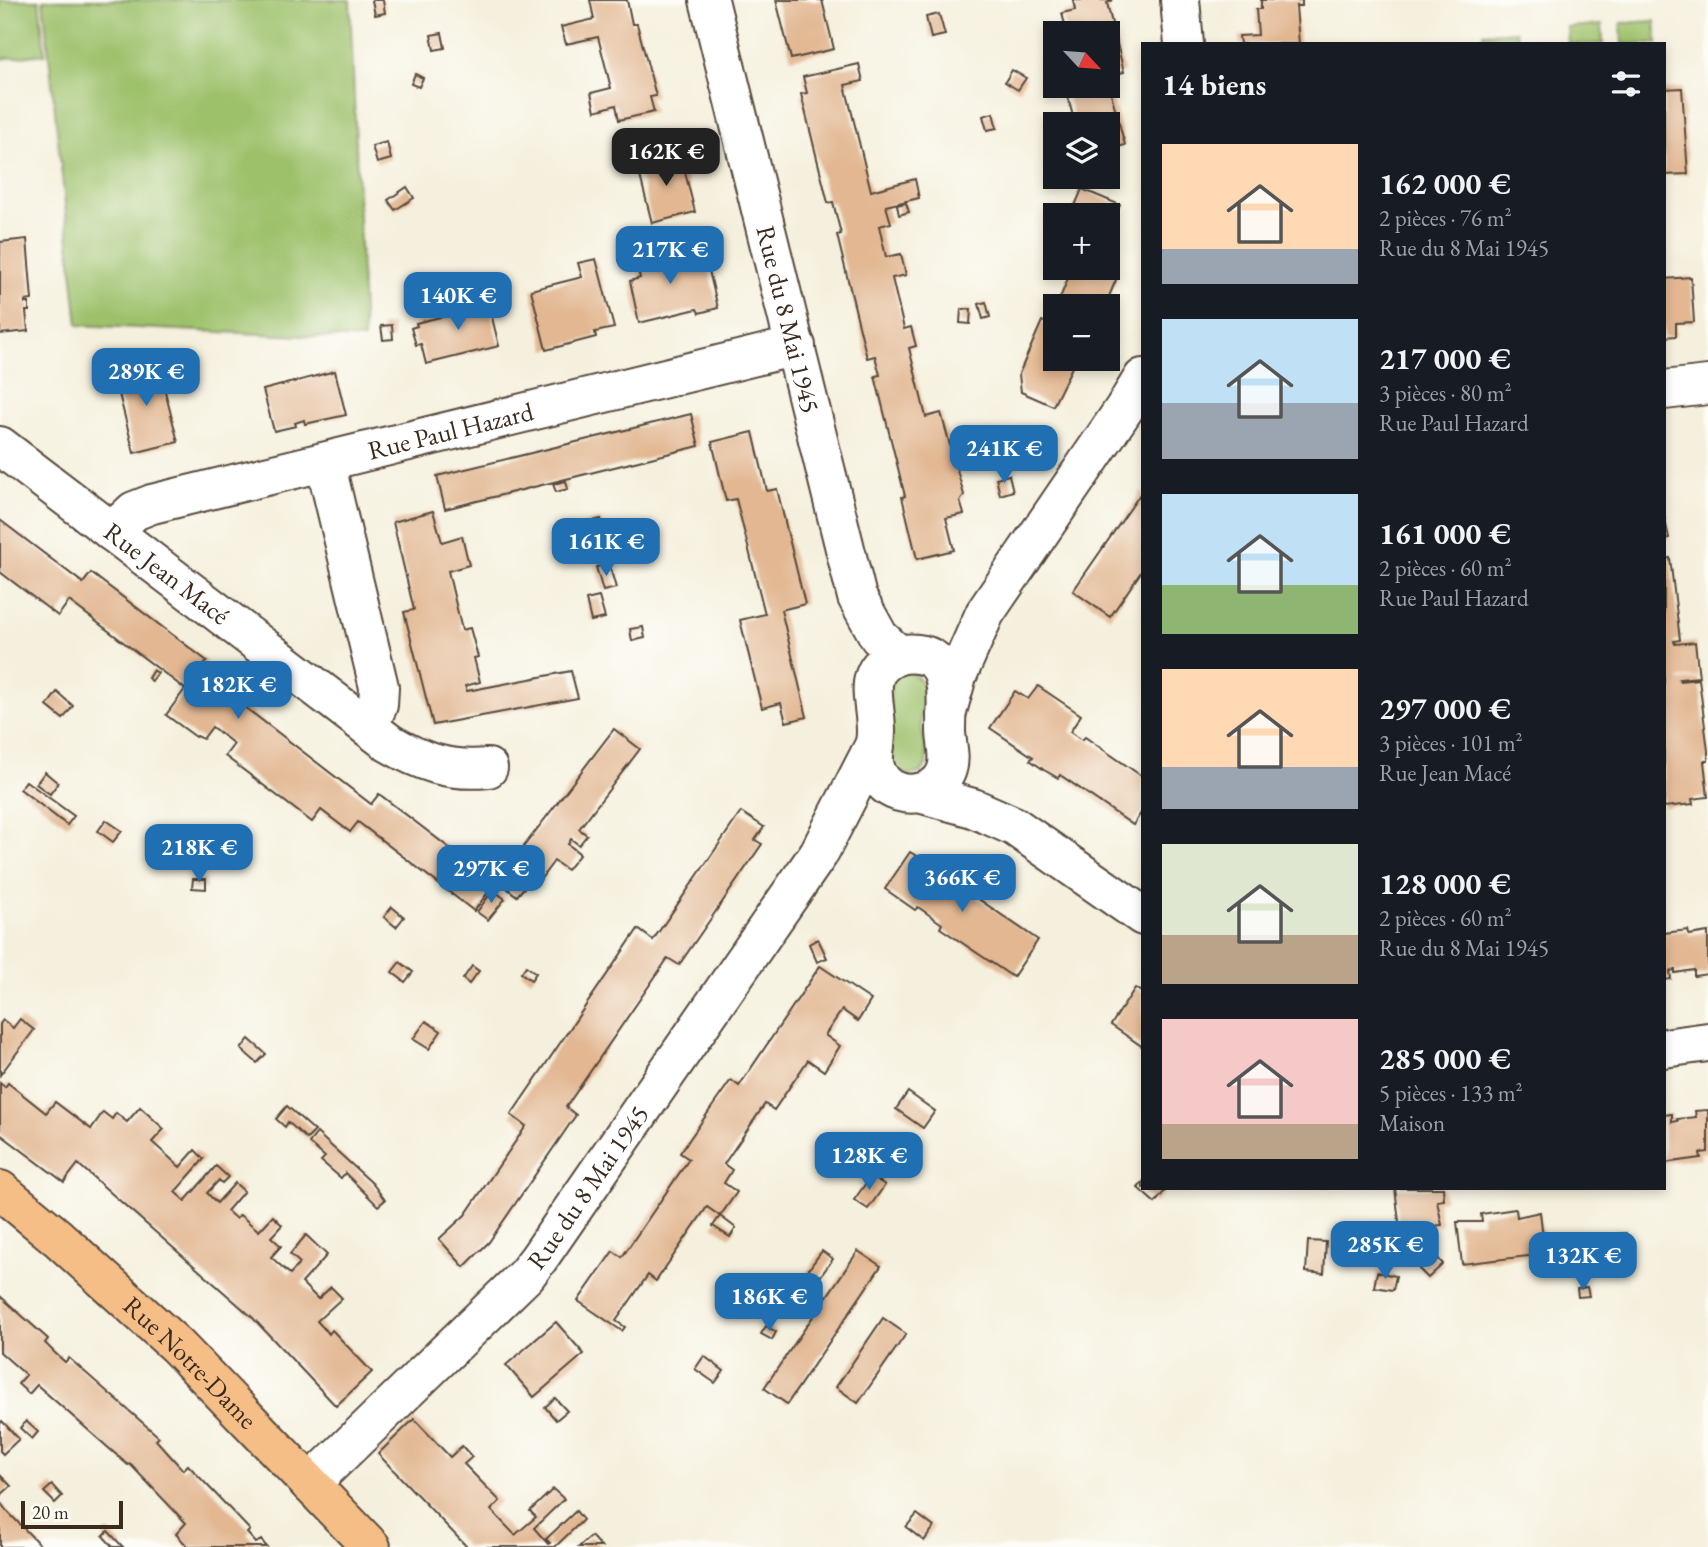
<!DOCTYPE html>
<html lang="fr">
<head>
<meta charset="utf-8">
<style>
  :root { --surface:#171b24; --page:#20242c; --text:#f1f3f6; --muted:#9ea1a6; --accent:#1f6fb2 }
  body { margin:0; font-family:"EB Garamond",serif; background:var(--page); color:var(--text); height:100vh; display:flex; flex-direction:column; font-size:26px; white-space:nowrap }
  * { box-sizing:border-box; margin:0 }
  p { font-size:23px; color:var(--muted) }
  .icon { flex:none; width:38px; height:38px; fill:none; stroke:currentColor; stroke-width:2; stroke-linecap:round; stroke-linejoin:round }
  .map { position:relative; flex:1; overflow:hidden }
  .sheet { position:absolute; left:1141px; top:42px; width:525px; height:1148px; display:flex; flex-direction:column; background:var(--surface); border-radius:0px; box-shadow:0 4px 10px #0003 }
  .sheet>* { flex:none }
  .needle { width:46px; rotate:116deg }
  .tools { position:absolute; left:1043px; top:21px; display:grid; gap:14px }
  .tools a { display:grid; place-items:center; width:77px; height:77px; border-radius:0px; background:var(--surface); box-shadow:0 4px 10px #0003; font-size:35px }
  .scale { position:absolute; left:21px; bottom:18px; width:102px; box-sizing:border-box; padding-left:7px; border:4px solid #3b2a1e; border-top:0; font-size:19px; line-height:24px; white-space:nowrap; color:#3b2a1e; -webkit-text-stroke:5px #fdfcf7; paint-order:stroke }
  .price { position:absolute; translate:-50% -60px; padding:0 16px; border-radius:14px; background:var(--accent); color:#fff; font-size:23px; line-height:46px; filter:drop-shadow(0 2px 4px #0008) }
  .price::after { content:''; position:absolute; left:50%; top:42px; width:21px; height:16px; margin-left:-10px; background:inherit; clip-path:polygon(0 0,100% 0,50% 100%) }
  .price.active { background:#222; color:#fff }
  ul { padding:0; list-style:none }
  li { display:flex; align-items:center; gap:21px; height:175px; padding:0 21px }
  li span { display:grid; place-items:center; flex:none; width:196px; height:140px; border-radius:0px; color:#555 }
  li>.icon { margin-inline-start:auto }
  span .icon { width:84px; height:84px; fill:#fffc; stroke-width:1 }
  li b { font-size:30px }
  h2 { display:flex; justify-content:space-between; align-items:center; height:84px; padding:0 21px; font-size:30px }
  .map>svg:first-child { display:block }
  .green { fill:#9dc16b; stroke:#6c7644; stroke-width:2 }
  .building { fill:#e2b792 }
  .lines { fill:none; stroke-linecap:round; stroke-linejoin:round }
  .minor-casing { stroke:#57483b; stroke-width:42 }
  .major-casing { stroke:#57483b; stroke-width:42 }
  .minor { stroke:#fff; stroke-width:38 }
  .major { stroke:#f6be87; stroke-width:38 }
  .labels { text-anchor:middle; stroke-width:6; stroke-linejoin:round; paint-order:stroke }
  .street-label { font-size:26px; fill:#3b2a1e; stroke:#fdfcf7 }
</style>
</head>
<body>
<div class="map">
<svg width="1708" height="1547" viewBox="0 0 1708 1547">
  <rect width="100%" height="100%" fill="#fdfcf7"/>
  <filter id="ink" filterUnits="userSpaceOnUse"><feTurbulence type="fractalNoise" baseFrequency=".0143" numOctaves="2"/><feDisplacementMap in="SourceGraphic" scale="14" xChannelSelector="R" yChannelSelector="G"/><feConvolveMatrix kernelMatrix="1 2 1 2 8 2 1 2 1" color-interpolation-filters="sRGB"/></filter>
  <filter id="wash" filterUnits="userSpaceOnUse"><feTurbulence type="fractalNoise" baseFrequency=".00686" numOctaves="4" result="noise"/><feDisplacementMap in="SourceGraphic" scale="28" xChannelSelector="R" yChannelSelector="G"/><feGaussianBlur stdDeviation="1.57" result="paint"/><feColorMatrix in="noise" values="0 0 0 0 0 0 0 0 0 0 0 0 0 0 0 0 0 1.4 0 .05"/><feComposite in="paint" operator="in"/></filter>
  <g filter="url(#wash)">
    <rect width="100%" height="100%" fill="#f5f0dd"/>
    <g class="green">
      <polygon points="0,0 39,0 45,54 0,59"/>
      <polygon points="43,0 350,0 364,339 78,325"/>
      <polygon points="1655,21 1657,44 1622,44 1621,23"/>
      <polygon points="1602,25 1603,44 1568,44 1567,27"/>
      <polygon points="1516,31 1517,44 1483,44 1483,33"/>
      <path d="M909,672C937,686 918,703 921,725C923,739 938,777 909,774C902,774 896,769 892,763L890,686L896,676Z"/>
    </g>
    <g id="blocks">
      <g class="building">
        <polygon points="372,0 383,0 385,13 375,15"/>
        <polygon points="590,0 627,0 632,24 637,24 656,96 650,97 654,112 619,120 616,105 595,111 591,93 611,88 598,37 566,44 561,27 594,19"/>
        <polygon points="776,0 822,0 834,49 791,59"/>
        <polygon points="1073,0 1113,0 1107,3 1124,72 1108,76 1108,33 1067,33 1062,13 1075,10"/>
        <polygon points="1261,0 1302,0 1302,6 1296,6 1299,44 1240,44 1239,36 1258,35 1256,9 1261,9"/>
        <polygon points="939,14 945,35 931,38 926,17"/>
        <polygon points="442,33 445,48 434,50 431,35"/>
        <polygon points="859,64 863,81 845,85 871,191 915,179 919,198 886,206 891,223 879,226 886,257 901,254 906,275 892,278 904,329 911,327 916,346 909,348 926,417 941,413 964,495 960,501 964,514 946,518 954,550 917,559 902,497 905,496 875,376 880,375 875,356 867,358 837,235 841,234 833,202 828,203 801,94 807,93 803,77"/>
        <polygon points="1012,70 1026,78 1018,90 1005,82"/>
        <polygon points="415,74 423,78 419,87 411,84"/>
        <polygon points="1065,86 1109,86 1125,145 1108,150 1108,124 1075,124"/>
        <polygon points="1682,88 1688,174 1664,175 1664,89"/>
        <polygon points="993,113 997,128 987,130 983,116"/>
        <polygon points="387,142 391,159 377,163 372,146"/>
        <polygon points="680,152 695,212 652,223 637,164"/>
        <polygon points="407,187 414,198 395,210 388,200"/>
        <polygon points="1082,189 1120,205 1108,234 1108,215 1071,215"/>
        <polygon points="906,203 909,212 899,215 897,205"/>
        <polygon points="27,239 32,300 25,301 25,303 29,303 29,311 26,311 28,331 0,334 0,242"/>
        <polygon points="659,242 667,272 687,267 686,263 706,258 718,308 699,313 697,309 639,323 630,281 640,278 633,249"/>
        <polygon points="596,259 614,328 595,332 596,337 546,350 531,290 582,277 578,263"/>
        <polygon points="1072,268 1101,268 1118,275 1105,306 1057,306"/>
        <polygon points="1691,277 1694,322 1676,323 1676,336 1664,337 1664,279"/>
        <polygon points="486,293 499,346 426,364 421,344 416,345 411,328 417,326 416,323 469,310 466,298"/>
        <polygon points="986,302 990,317 983,319 979,304"/>
        <polygon points="961,309 971,309 970,324 960,323"/>
        <polygon points="1055,310 1055,359 1076,359 1053,406 1021,392 1019,374 1042,321 1049,324"/>
        <polygon points="392,325 393,339 383,340 381,326"/>
        <polygon points="158,364 178,442 134,453 114,374"/>
        <polygon points="335,371 346,415 305,424 304,420 295,423 296,426 274,431 263,390"/>
        <polygon points="691,414 699,446 445,509 437,476"/>
        <polygon points="753,432 767,491 777,489 805,604 781,610 807,717 786,722 781,703 762,708 740,620 765,614 736,499 726,501 712,442"/>
        <polygon points="1009,475 1013,491 1000,495 996,478"/>
        <polygon points="566,481 568,489 556,492 553,484"/>
        <polygon points="1143,490 1143,569 1110,617 1073,591"/>
        <polygon points="433,511 442,542 462,536 469,565 448,571 462,630 470,628 478,657 474,658 480,682 465,686 467,691 571,671 578,698 433,725 404,612 414,610 393,522"/>
        <polygon points="1664,515 1669,538 1664,539"/>
        <polygon points="601,519 604,532 587,536 584,523"/>
        <polygon points="0,520 83,583 91,573 207,661 199,672 371,804 379,794 495,883 474,911 358,822 350,832 321,810 312,822 225,756 234,744 212,727 203,739 197,736 196,737 166,715 185,689 69,601 58,616 0,572"/>
        <polygon points="1670,558 1680,640 1674,641 1675,644 1695,642 1699,677 1679,679 1680,681 1699,679 1708,751 1708,761 1704,761 1708,797 1692,799 1693,804 1664,807 1664,559"/>
        <polygon points="609,564 616,588 603,591 596,567"/>
        <polygon points="599,597 605,618 591,621 586,600"/>
        <polygon points="643,627 645,638 632,641 630,629"/>
        <polygon points="153,670 158,673 152,681 148,678"/>
        <polygon points="1038,686 1081,715 1070,732 1082,740 1085,737 1143,777 1143,810 1133,825 1060,775 1058,778 1044,770 1030,760 1033,757 990,728 1015,691 1028,699"/>
        <polygon points="57,692 73,706 63,719 47,706"/>
        <polygon points="614,729 640,749 579,829 587,835 579,845 571,839 568,844 580,854 567,870 554,861 537,884 511,863"/>
        <polygon points="45,772 58,783 50,794 36,784"/>
        <polygon points="26,781 74,816 67,825 20,789"/>
        <polygon points="741,812 764,827 755,840 762,844 679,965 668,958 566,1107 576,1115 489,1242 464,1267 439,1239 465,1215 526,1126 511,1115 638,929 653,940"/>
        <polygon points="106,820 122,831 113,842 98,831"/>
        <polygon points="910,852 969,888 967,891 1038,940 1013,977 940,928 942,924 918,907 915,910 885,889"/>
        <polygon points="518,876 527,884 517,896 508,889"/>
        <polygon points="193,879 206,879 206,889 192,888"/>
        <polygon points="493,890 505,899 488,920 477,912"/>
        <polygon points="392,907 404,917 396,927 384,917"/>
        <polygon points="1688,930 1689,935 1708,932 1708,974 1694,976 1694,970 1675,973 1675,970 1670,971 1671,979 1664,980 1664,933"/>
        <polygon points="818,939 827,958 817,962 809,944"/>
        <polygon points="400,962 413,972 405,982 392,972"/>
        <polygon points="472,966 479,971 469,984 463,979"/>
        <polygon points="526,966 536,973 531,980 521,973"/>
        <polygon points="820,966 871,1000 858,1021 842,1010 825,1035 840,1046 824,1071 808,1060 774,1110 765,1104 724,1164 732,1170 724,1183 737,1192 720,1216 707,1207 656,1281 648,1275 616,1321 625,1327 622,1331 578,1301 613,1251 622,1257 689,1159 680,1153 714,1104 731,1080 739,1086"/>
        <polygon points="1135,988 1143,993 1143,1047 1111,1025"/>
        <polygon points="20,1019 34,1030 0,1075 0,1024 3,1020 13,1028"/>
        <polygon points="426,1021 441,1031 429,1049 413,1039"/>
        <polygon points="249,1039 266,1054 257,1063 241,1049"/>
        <polygon points="0,1083 5,1087 8,1083 46,1113 55,1102 91,1129 103,1112 112,1119 116,1113 127,1122 140,1107 164,1129 152,1142 180,1167 195,1150 204,1159 175,1192 185,1201 216,1166 228,1177 222,1183 219,1180 207,1193 217,1203 235,1183 244,1191 227,1211 236,1219 240,1215 259,1231 273,1216 282,1225 271,1237 281,1246 271,1257 290,1274 300,1263 290,1254 306,1235 327,1255 302,1283 318,1299 331,1287 342,1298 317,1321 329,1334 332,1330 372,1372 336,1406 252,1317 78,1164 64,1182 0,1134"/>
        <polygon points="908,1092 935,1111 923,1128 896,1109"/>
        <polygon points="287,1106 315,1131 307,1139 288,1122 285,1127 276,1119"/>
        <polygon points="1708,1110 1708,1152 1700,1153 1701,1158 1664,1163 1664,1115 1672,1114 1672,1122 1678,1121 1677,1119 1696,1117 1695,1111"/>
        <polygon points="317,1133 372,1183 385,1200 378,1206 345,1173 341,1178 321,1161 325,1157 309,1143"/>
        <polygon points="871,1176 885,1185 868,1209 854,1200"/>
        <polygon points="1143,1182 1143,1188 1167,1188 1155,1203 1138,1188"/>
        <polygon points="1395,1188 1443,1188 1444,1200 1437,1201 1442,1225 1400,1230"/>
        <polygon points="1516,1209 1517,1217 1540,1212 1545,1254 1462,1264 1457,1222 1482,1222 1481,1214"/>
        <polygon points="720,1216 736,1228 730,1237 713,1226"/>
        <polygon points="1626,1233 1627,1244 1618,1245 1617,1234"/>
        <polygon points="1308,1241 1326,1242 1324,1274 1306,1272"/>
        <polygon points="822,1251 833,1259 817,1281 806,1273"/>
        <polygon points="858,1251 881,1266 787,1404 764,1388"/>
        <polygon points="1434,1254 1443,1264 1428,1278 1419,1269"/>
        <polygon points="1377,1272 1396,1276 1393,1290 1374,1287"/>
        <polygon points="1587,1287 1589,1296 1578,1297 1577,1289"/>
        <polygon points="0,1296 48,1339 45,1343 55,1353 65,1362 69,1358 159,1437 156,1440 183,1470 188,1465 250,1530 247,1533 256,1543 261,1540 267,1547 188,1547 176,1534 186,1523 130,1464 128,1465 37,1385 29,1394 18,1384 26,1375 0,1352"/>
        <polygon points="883,1318 906,1334 858,1403 836,1387"/>
        <polygon points="556,1322 584,1354 534,1397 506,1365"/>
        <polygon points="766,1326 776,1332 772,1340 761,1334"/>
        <polygon points="704,1356 724,1371 715,1383 695,1369"/>
        <polygon points="555,1398 567,1411 556,1420 545,1407"/>
        <polygon points="414,1419 450,1457 462,1446 472,1457 464,1464 500,1501 491,1510 515,1535 536,1517 530,1511 553,1489 564,1499 534,1528 548,1544 550,1543 546,1539 576,1511 583,1520 555,1547 467,1547 378,1454"/>
        <polygon points="2,1421 19,1439 3,1454 0,1451 0,1424"/>
        <polygon points="26,1421 38,1432 32,1439 20,1428"/>
        <polygon points="0,1475 11,1486 0,1496"/>
        <polygon points="52,1485 62,1496 55,1503 44,1492"/>
        <polygon points="0,1502 6,1510 42,1547 0,1547"/>
        <polygon points="917,1514 934,1527 924,1541 906,1527"/>
        <polygon points="108,1531 123,1547 113,1547 103,1536"/>
        <polygon points="591,1536 601,1547 579,1547"/>
      </g>
    </g>
  </g>
  <g filter="url(#ink)">
    <use href="#blocks" fill-opacity="0" stroke="#57483b" stroke-width="2"/>
    <g class="lines">
      <g class="minor-casing">
        <g id="minor">
          <path id="s1" d="M709,0L857,597L879,637L899,655"/>
          <polyline points="1180,0 1184,44"/>
          <polyline points="1664,390 1708,385"/>
          <path id="s2" d="M0,446L389,743C421,762 450,772 488,768"/>
          <polyline points="325,462 379,687 378,705 368,727"/>
          <path id="s3" d="M112,532L134,511L152,504L796,346"/>
          <path d="M901,654C956,648 946,694 946,730C946,745 952,757 946,772C936,796 901,801 883,782C868,765 876,750 876,731C876,698 859,669 901,654Z"/>
          <polyline points="946,715 957,676 985,613 1124,409 1143,378"/>
          <polyline points="919,793 973,808 1014,826 1143,916"/>
          <polyline points="1664,1048 1708,1042"/>
          <path id="s4" d="M310,1484L526,1275L539,1258L819,853L875,744"/>
        </g>
      </g>
      <g class="major-casing">
        <g id="major">
          <path id="s5" d="M0,1190L58,1238L177,1346L371,1547"/>
        </g>
      </g>
      <use href="#minor" class="minor"/>
      <use href="#major" class="major"/>
    </g>
  </g>
  <g class="labels">
    <g class="street-label">
      <text dy="9" stroke="none"><textPath href="#s1" startOffset="329">Rue du 8 Mai 1945</textPath></text>
      <text dy="9" stroke="none"><textPath href="#s3" startOffset="357">Rue Paul Hazard</textPath></text>
      <text dy="9" stroke="none"><textPath href="#s2" startOffset="210">Rue Jean Macé</textPath></text>
      <text dy="9" stroke="none"><textPath href="#s4" startOffset="408">Rue du 8 Mai 1945</textPath></text>
      <text dy="9" stroke="none"><textPath href="#s5" startOffset="257">Rue Notre-Dame</textPath></text>
    </g>
  </g>
</svg>
<div class="tools">
<a><svg class="needle" viewBox="-14 -14 28 28"><path d="M0-13l5 13h-10z" fill="#e53935"/><path d="M0 13l5-13h-10z" fill="#9ea1a6"/></svg></a>
<a><svg class="icon" aria-label="layers" viewBox="0 0 24 24"><path d="M12 4l9 5-9 5-9-5zM3 14l9 5 9-5"/></svg></a>
<a>+</a>
<a>−</a>
</div>
<div class="scale">20 m</div>
<b class="price active" style="left:666px;top:188px">162K €</b>
<b class="price" style="left:670px;top:286px">217K €</b>
<b class="price" style="left:458px;top:332px">140K €</b>
<b class="price" style="left:146px;top:408px">289K €</b>
<b class="price" style="left:1004px;top:485px">241K €</b>
<b class="price" style="left:606px;top:578px">161K €</b>
<b class="price" style="left:238px;top:721px">182K €</b>
<b class="price" style="left:199px;top:884px">218K €</b>
<b class="price" style="left:491px;top:905px">297K €</b>
<b class="price" style="left:962px;top:914px">366K €</b>
<b class="price" style="left:869px;top:1192px">128K €</b>
<b class="price" style="left:1385px;top:1281px">285K €</b>
<b class="price" style="left:1583px;top:1292px">132K €</b>
<b class="price" style="left:769px;top:1333px">186K €</b>
<section class="sheet">
<h2>14 biens<svg class="icon" aria-label="filters" viewBox="0 0 24 24"><path d="M4 7h16M4 17h16"/><circle cx="9" cy="7" r="2"/><circle cx="15" cy="17" r="2"/></svg></h2>
<ul>
<li><span style="background:linear-gradient(#ffd9b3 75%,#9aa5b1 0)"><svg class="icon" aria-label="home" viewBox="0 0 24 24"><path d="M3 11l9-7 9 7M6 9v11h12V9"/></svg></span><div><b>162 000 €</b><p>2 pièces · 76 m²</p><p>Rue du 8 Mai 1945</p></div></li>
<li><span style="background:linear-gradient(#bfe0f5 60%,#9aa5b1 0)"><svg class="icon" aria-label="home" viewBox="0 0 24 24"><path d="M3 11l9-7 9 7M6 9v11h12V9"/></svg></span><div><b>217 000 €</b><p>3 pièces · 80 m²</p><p>Rue Paul Hazard</p></div></li>
<li><span style="background:linear-gradient(#bfe0f5 65%,#8fb573 0)"><svg class="icon" aria-label="home" viewBox="0 0 24 24"><path d="M3 11l9-7 9 7M6 9v11h12V9"/></svg></span><div><b>161 000 €</b><p>2 pièces · 60 m²</p><p>Rue Paul Hazard</p></div></li>
<li><span style="background:linear-gradient(#ffd9b3 70%,#9aa5b1 0)"><svg class="icon" aria-label="home" viewBox="0 0 24 24"><path d="M3 11l9-7 9 7M6 9v11h12V9"/></svg></span><div><b>297 000 €</b><p>3 pièces · 101 m²</p><p>Rue Jean Macé</p></div></li>
<li><span style="background:linear-gradient(#dfe7d0 65%,#b9a48a 0)"><svg class="icon" aria-label="home" viewBox="0 0 24 24"><path d="M3 11l9-7 9 7M6 9v11h12V9"/></svg></span><div><b>128 000 €</b><p>2 pièces · 60 m²</p><p>Rue du 8 Mai 1945</p></div></li>
<li><span style="background:linear-gradient(#f6c9c9 75%,#b9a48a 0)"><svg class="icon" aria-label="home" viewBox="0 0 24 24"><path d="M3 11l9-7 9 7M6 9v11h12V9"/></svg></span><div><b>285 000 €</b><p>5 pièces · 133 m²</p><p>Maison</p></div></li>
</ul>
</section>
</div>
</body>
</html>
